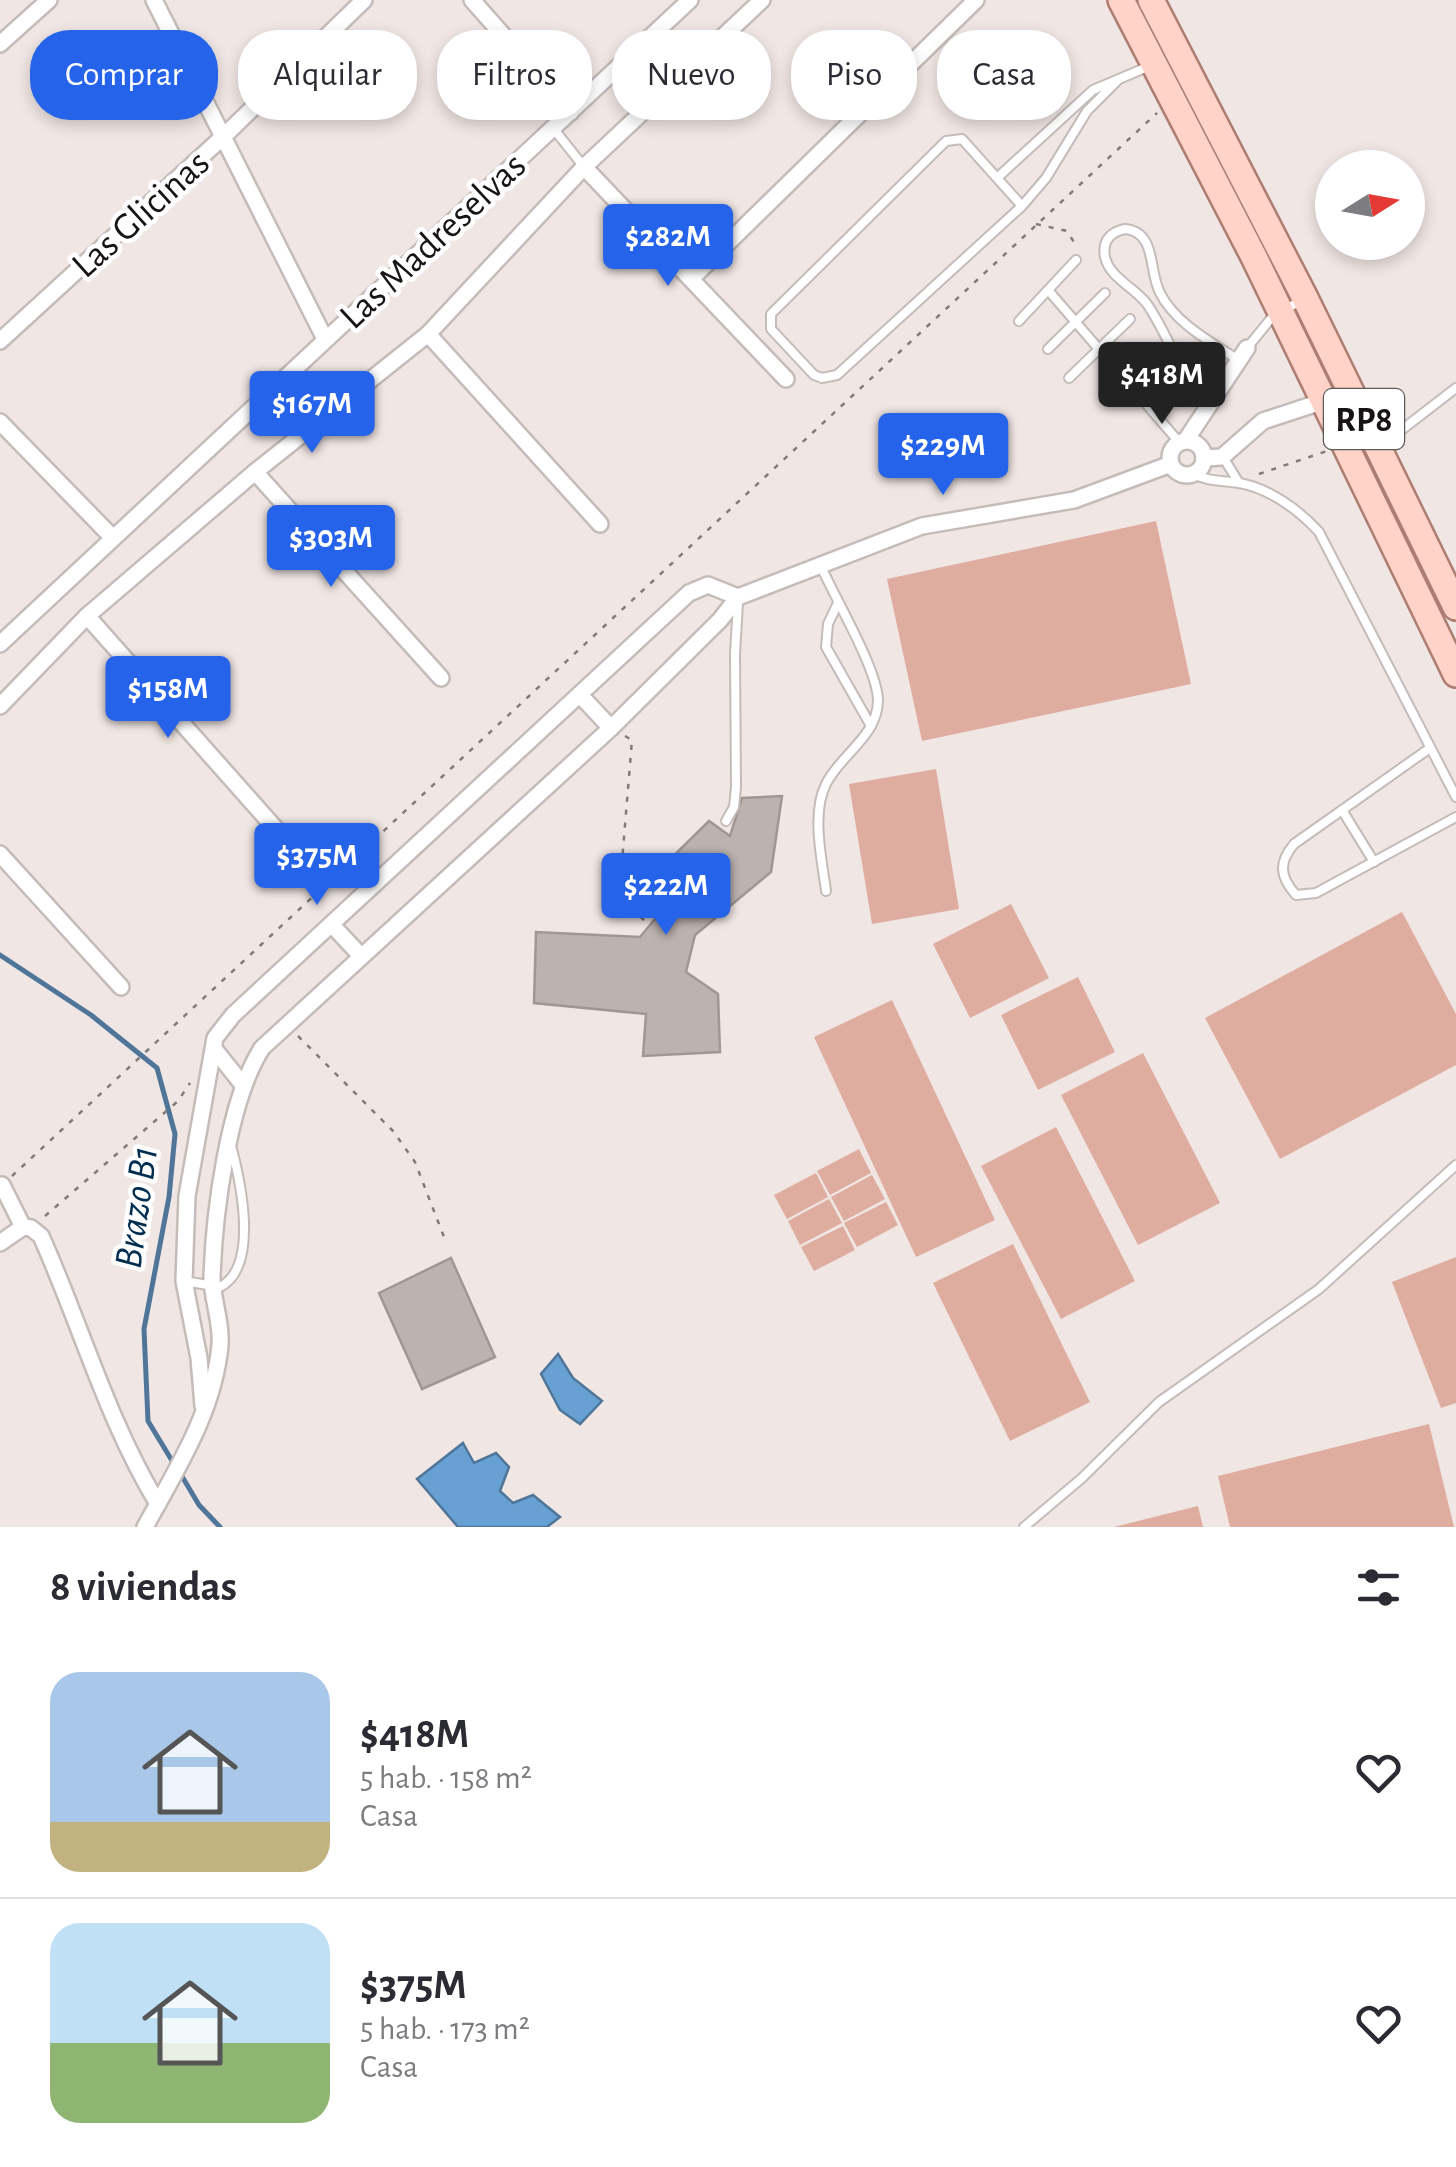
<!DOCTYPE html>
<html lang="es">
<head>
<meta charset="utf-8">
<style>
  :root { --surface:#fff; --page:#f2f2f3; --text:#2b2b33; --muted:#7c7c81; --line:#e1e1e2; --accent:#2563eb }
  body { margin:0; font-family:"Alegreya Sans",sans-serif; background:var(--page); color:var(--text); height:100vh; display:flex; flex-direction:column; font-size:38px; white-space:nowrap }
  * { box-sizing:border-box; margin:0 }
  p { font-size:32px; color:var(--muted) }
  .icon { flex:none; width:55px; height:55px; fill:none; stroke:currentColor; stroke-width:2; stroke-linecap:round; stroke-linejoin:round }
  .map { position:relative; height:1527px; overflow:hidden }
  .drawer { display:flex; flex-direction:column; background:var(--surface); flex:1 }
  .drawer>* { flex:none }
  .guide { position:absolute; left:30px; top:30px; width:1398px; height:90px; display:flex; gap:20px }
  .needle { width:65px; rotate:79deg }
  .controls { position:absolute; left:1315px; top:150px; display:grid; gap:20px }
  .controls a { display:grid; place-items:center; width:110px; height:110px; border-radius:50%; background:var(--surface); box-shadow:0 5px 15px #0003; font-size:50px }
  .price { position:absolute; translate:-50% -85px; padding:0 22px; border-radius:10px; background:var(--accent); color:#fff; font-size:32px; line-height:65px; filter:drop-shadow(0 2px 5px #0008) }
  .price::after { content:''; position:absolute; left:50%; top:60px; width:30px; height:22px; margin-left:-15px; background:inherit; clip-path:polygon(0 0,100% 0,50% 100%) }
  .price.current { background:#222; color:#fff }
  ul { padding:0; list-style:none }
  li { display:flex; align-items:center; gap:30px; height:250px; padding:0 50px }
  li+li { border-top:2px solid var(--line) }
  li span { display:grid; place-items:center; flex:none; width:280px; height:200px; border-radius:30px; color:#555 }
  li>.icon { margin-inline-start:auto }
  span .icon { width:120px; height:120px; fill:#fffc; stroke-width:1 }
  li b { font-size:42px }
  h2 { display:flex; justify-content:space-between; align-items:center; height:120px; padding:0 50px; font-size:42px }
  .tag { padding:0 35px; border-radius:40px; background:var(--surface); box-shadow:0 5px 15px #0003; font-size:35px; line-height:90px }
  .tag.current { background:var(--accent); color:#fff }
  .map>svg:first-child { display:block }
  .green { fill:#dfaca0 }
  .water { fill:#67a0d3; stroke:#4f7699; stroke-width:2.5 }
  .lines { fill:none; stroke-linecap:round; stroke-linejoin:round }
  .stream { stroke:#4f7699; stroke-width:5 }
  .building { fill:#bcb2b0; stroke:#a09794; stroke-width:2.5 }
  .lane-casing { stroke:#c5bcb9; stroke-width:12 }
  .street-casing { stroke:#c5bcb9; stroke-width:20 }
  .primary-casing { stroke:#ae7d71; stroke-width:30 }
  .path { stroke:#817b79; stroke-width:2.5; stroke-dasharray:5 8; stroke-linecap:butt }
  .lane { stroke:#fff; stroke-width:8 }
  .street { stroke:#fff; stroke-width:15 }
  .primary { stroke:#ffd3c8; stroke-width:25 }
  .labels { text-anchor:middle; stroke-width:9; stroke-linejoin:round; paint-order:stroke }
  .shield { fill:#fff; stroke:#5d5a5a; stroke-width:2.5 }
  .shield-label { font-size:35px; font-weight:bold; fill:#171413 }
  .street-label { font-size:38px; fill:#171413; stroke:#fff }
  .water-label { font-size:40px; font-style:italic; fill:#012e50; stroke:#fff }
</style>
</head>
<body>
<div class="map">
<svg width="1456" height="1527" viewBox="0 0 1456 1527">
  <rect width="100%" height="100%" fill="#f0e6e4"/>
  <g class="green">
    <polygon points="1156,521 1191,684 922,741 887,579"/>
    <polygon points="936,769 959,909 872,924 849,784"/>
    <polygon points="1011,904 1049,978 970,1018 933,944"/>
    <polygon points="1402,912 1456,1014 1456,1065 1280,1159 1205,1018"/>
    <polygon points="1078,977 1115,1052 1038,1090 1001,1015"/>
    <polygon points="892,1000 995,1220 916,1257 814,1037"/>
    <polygon points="1143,1053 1220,1203 1138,1245 1061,1095"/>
    <polygon points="1056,1127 1135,1281 1061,1319 981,1166"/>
    <polygon points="859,1149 871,1173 830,1195 817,1171"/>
    <polygon points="816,1173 828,1197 787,1219 774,1195"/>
    <polygon points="872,1175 885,1199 844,1221 831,1197"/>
    <polygon points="829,1199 842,1223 800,1245 788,1221"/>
    <polygon points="886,1202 898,1225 857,1247 844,1223"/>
    <polygon points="843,1226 855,1250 814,1271 801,1247"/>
    <polygon points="1013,1244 1090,1402 1010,1441 933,1283"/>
    <polygon points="1456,1257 1456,1403 1441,1408 1392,1282"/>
    <polygon points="1429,1424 1454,1527 1230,1527 1218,1476"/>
    <polygon points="1198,1506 1203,1527 1114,1527"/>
  </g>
  <g class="water">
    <polygon points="558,1354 573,1378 602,1401 580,1424 560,1410 541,1374"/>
    <polygon points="463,1443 474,1463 496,1453 509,1467 500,1491 513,1503 533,1495 560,1517 547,1527 458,1527 417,1479"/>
  </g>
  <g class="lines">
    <g class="stream">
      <polyline points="0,955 91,1015 157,1068 175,1134 169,1197 144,1329 148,1421 174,1464"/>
      <polyline points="180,1473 199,1505 220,1527"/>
    </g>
  </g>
  <g class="building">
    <polygon points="782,796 771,872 695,935 686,972 718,994 720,1052 643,1056 646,1014 534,1003 536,932 640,937 660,913 643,886 709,821 730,836 742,798"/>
    <polygon points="451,1258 495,1357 422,1389 379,1293"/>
  </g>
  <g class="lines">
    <g class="lane-casing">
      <g id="lane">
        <polyline points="553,128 584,167"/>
        <polyline points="997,178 1093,90 1152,65"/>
        <polyline points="1022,206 962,139 946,141 771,314 771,329 814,375 822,378 837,375 1022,206 1046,178 1087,111 1117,81"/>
        <polyline points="1048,290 1179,442"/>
        <polyline points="1019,321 1076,260"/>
        <polyline points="1247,348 1273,316 1302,300"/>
        <polyline points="1048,349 1105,293"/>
        <polyline points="1069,378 1130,319"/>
        <path d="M1209,406C1180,378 1170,337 1147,304C1135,288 1109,277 1105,257C1102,241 1110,232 1125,229C1157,232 1148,270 1160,293C1176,324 1210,341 1238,360"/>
        <polyline points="1382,445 1456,388"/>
        <polyline points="1223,457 1239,483"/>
        <path d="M1193,474C1210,482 1222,480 1239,483C1269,488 1299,510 1319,532L1456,797"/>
        <path d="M821,566C835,599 877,668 878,700C878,736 840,755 826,784C811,813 822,860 826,891"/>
        <polyline points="837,605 828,624 826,647 871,726"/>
        <path d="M1430,748L1294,844C1278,863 1280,877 1296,895L1316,893L1456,817"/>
        <polyline points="1342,810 1374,862"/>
        <polyline points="726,821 734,807 736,787 735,653 738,603"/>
        <path d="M184,1281L220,1287C259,1267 241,1184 232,1149"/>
        <polyline points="1024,1527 1082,1478 1159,1402 1319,1289 1456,1165"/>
      </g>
    </g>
    <g class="street-casing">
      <g id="street">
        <polyline points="154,0 325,339"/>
        <polyline points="472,0 571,112"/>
        <polyline points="0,44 49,0"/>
        <polyline points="584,167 786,379"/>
        <polyline points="691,279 976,0"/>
        <polyline points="428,334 600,524"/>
        <polyline points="0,341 225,135 364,0"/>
        <polyline points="0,422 113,538"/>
        <polyline points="1186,440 1247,348"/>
        <circle cx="1187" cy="458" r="17"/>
        <polyline points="1204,458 1222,457 1263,421 1324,401"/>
        <polyline points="255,472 441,678"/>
        <polyline points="87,616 282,836"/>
        <polyline points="0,644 690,0"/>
        <polyline points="580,695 611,728"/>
        <polyline points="0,706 87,616 255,472 428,334 584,167 762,0"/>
        <polyline points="0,854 121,987"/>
        <polyline points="332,925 361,956"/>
        <polyline points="215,1050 243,1085"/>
        <polyline points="2,1185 23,1227"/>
        <path d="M0,1243L23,1227L31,1228L41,1236C81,1325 107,1420 158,1504"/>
        <polyline points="203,1406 199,1358 184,1281 187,1196 215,1038 233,1015 689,593 708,585 738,597"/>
        <path d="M145,1527C176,1470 214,1412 220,1345C222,1322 212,1300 212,1277C214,1214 228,1101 262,1048L611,728L720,620L738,597L922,526L1074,500L1171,464"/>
      </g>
    </g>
    <g class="primary-casing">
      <g id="primary">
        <polyline points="1121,0 1254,257 1456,674"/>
        <polyline points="1151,0 1305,298 1456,607"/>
      </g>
    </g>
    <g class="path">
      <polyline points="1036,224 1067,231 1077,247"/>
      <polyline points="1259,474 1327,451"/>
      <polyline points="625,736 632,740 619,898 645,921"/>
      <polyline points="298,1036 393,1131 415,1162 444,1237"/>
      <polyline points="12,1176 1157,113"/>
      <polyline points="45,1216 178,1101 190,1083"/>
    </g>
    <use href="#lane" class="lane"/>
    <use href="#street" class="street"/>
    <use href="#primary" class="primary"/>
  </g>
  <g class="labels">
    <rect class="shield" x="1324" y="389" width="80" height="60" rx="8"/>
    <g class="shield-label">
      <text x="1364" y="431">RP8</text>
    </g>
    <g class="street-label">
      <text transform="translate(140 213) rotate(-42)" y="13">Las Glicinas</text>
      <text transform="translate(432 240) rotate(-43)" y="13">Las Madreselvas</text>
    </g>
    <g class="water-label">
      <text transform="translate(135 1207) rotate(-82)" y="14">Brazo B1</text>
    </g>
  </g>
</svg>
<div class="controls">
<a><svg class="needle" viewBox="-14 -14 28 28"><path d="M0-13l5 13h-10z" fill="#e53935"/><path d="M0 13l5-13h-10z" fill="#7c7c81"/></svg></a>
</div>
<b class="price" style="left:668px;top:289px">$282M</b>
<b class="price current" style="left:1162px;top:427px">$418M</b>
<b class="price" style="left:312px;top:456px">$167M</b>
<b class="price" style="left:943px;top:498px">$229M</b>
<b class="price" style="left:331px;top:590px">$303M</b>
<b class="price" style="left:168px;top:741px">$158M</b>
<b class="price" style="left:317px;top:908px">$375M</b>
<b class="price" style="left:666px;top:938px">$222M</b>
<div class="guide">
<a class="tag current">Comprar</a>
<a class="tag">Alquilar</a>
<a class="tag">Filtros</a>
<a class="tag">Nuevo</a>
<a class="tag">Piso</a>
<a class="tag">Casa</a>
</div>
</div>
<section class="drawer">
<h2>8 viviendas<svg class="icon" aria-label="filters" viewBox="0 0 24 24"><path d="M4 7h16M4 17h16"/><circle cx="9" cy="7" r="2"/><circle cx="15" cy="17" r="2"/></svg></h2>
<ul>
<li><span style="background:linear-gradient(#a9c7e8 75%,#c2b280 0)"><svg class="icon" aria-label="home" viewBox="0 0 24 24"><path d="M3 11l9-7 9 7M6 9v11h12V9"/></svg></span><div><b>$418M</b><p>5 hab. · 158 m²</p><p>Casa</p></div><svg class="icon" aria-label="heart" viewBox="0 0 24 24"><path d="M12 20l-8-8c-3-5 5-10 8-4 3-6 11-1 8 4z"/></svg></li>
<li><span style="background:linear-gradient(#bfe0f5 60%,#8fb573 0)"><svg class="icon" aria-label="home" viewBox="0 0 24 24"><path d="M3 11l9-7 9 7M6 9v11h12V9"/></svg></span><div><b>$375M</b><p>5 hab. · 173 m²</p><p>Casa</p></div><svg class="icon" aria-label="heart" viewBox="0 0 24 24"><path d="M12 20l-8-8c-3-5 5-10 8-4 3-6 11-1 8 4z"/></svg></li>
</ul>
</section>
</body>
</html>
